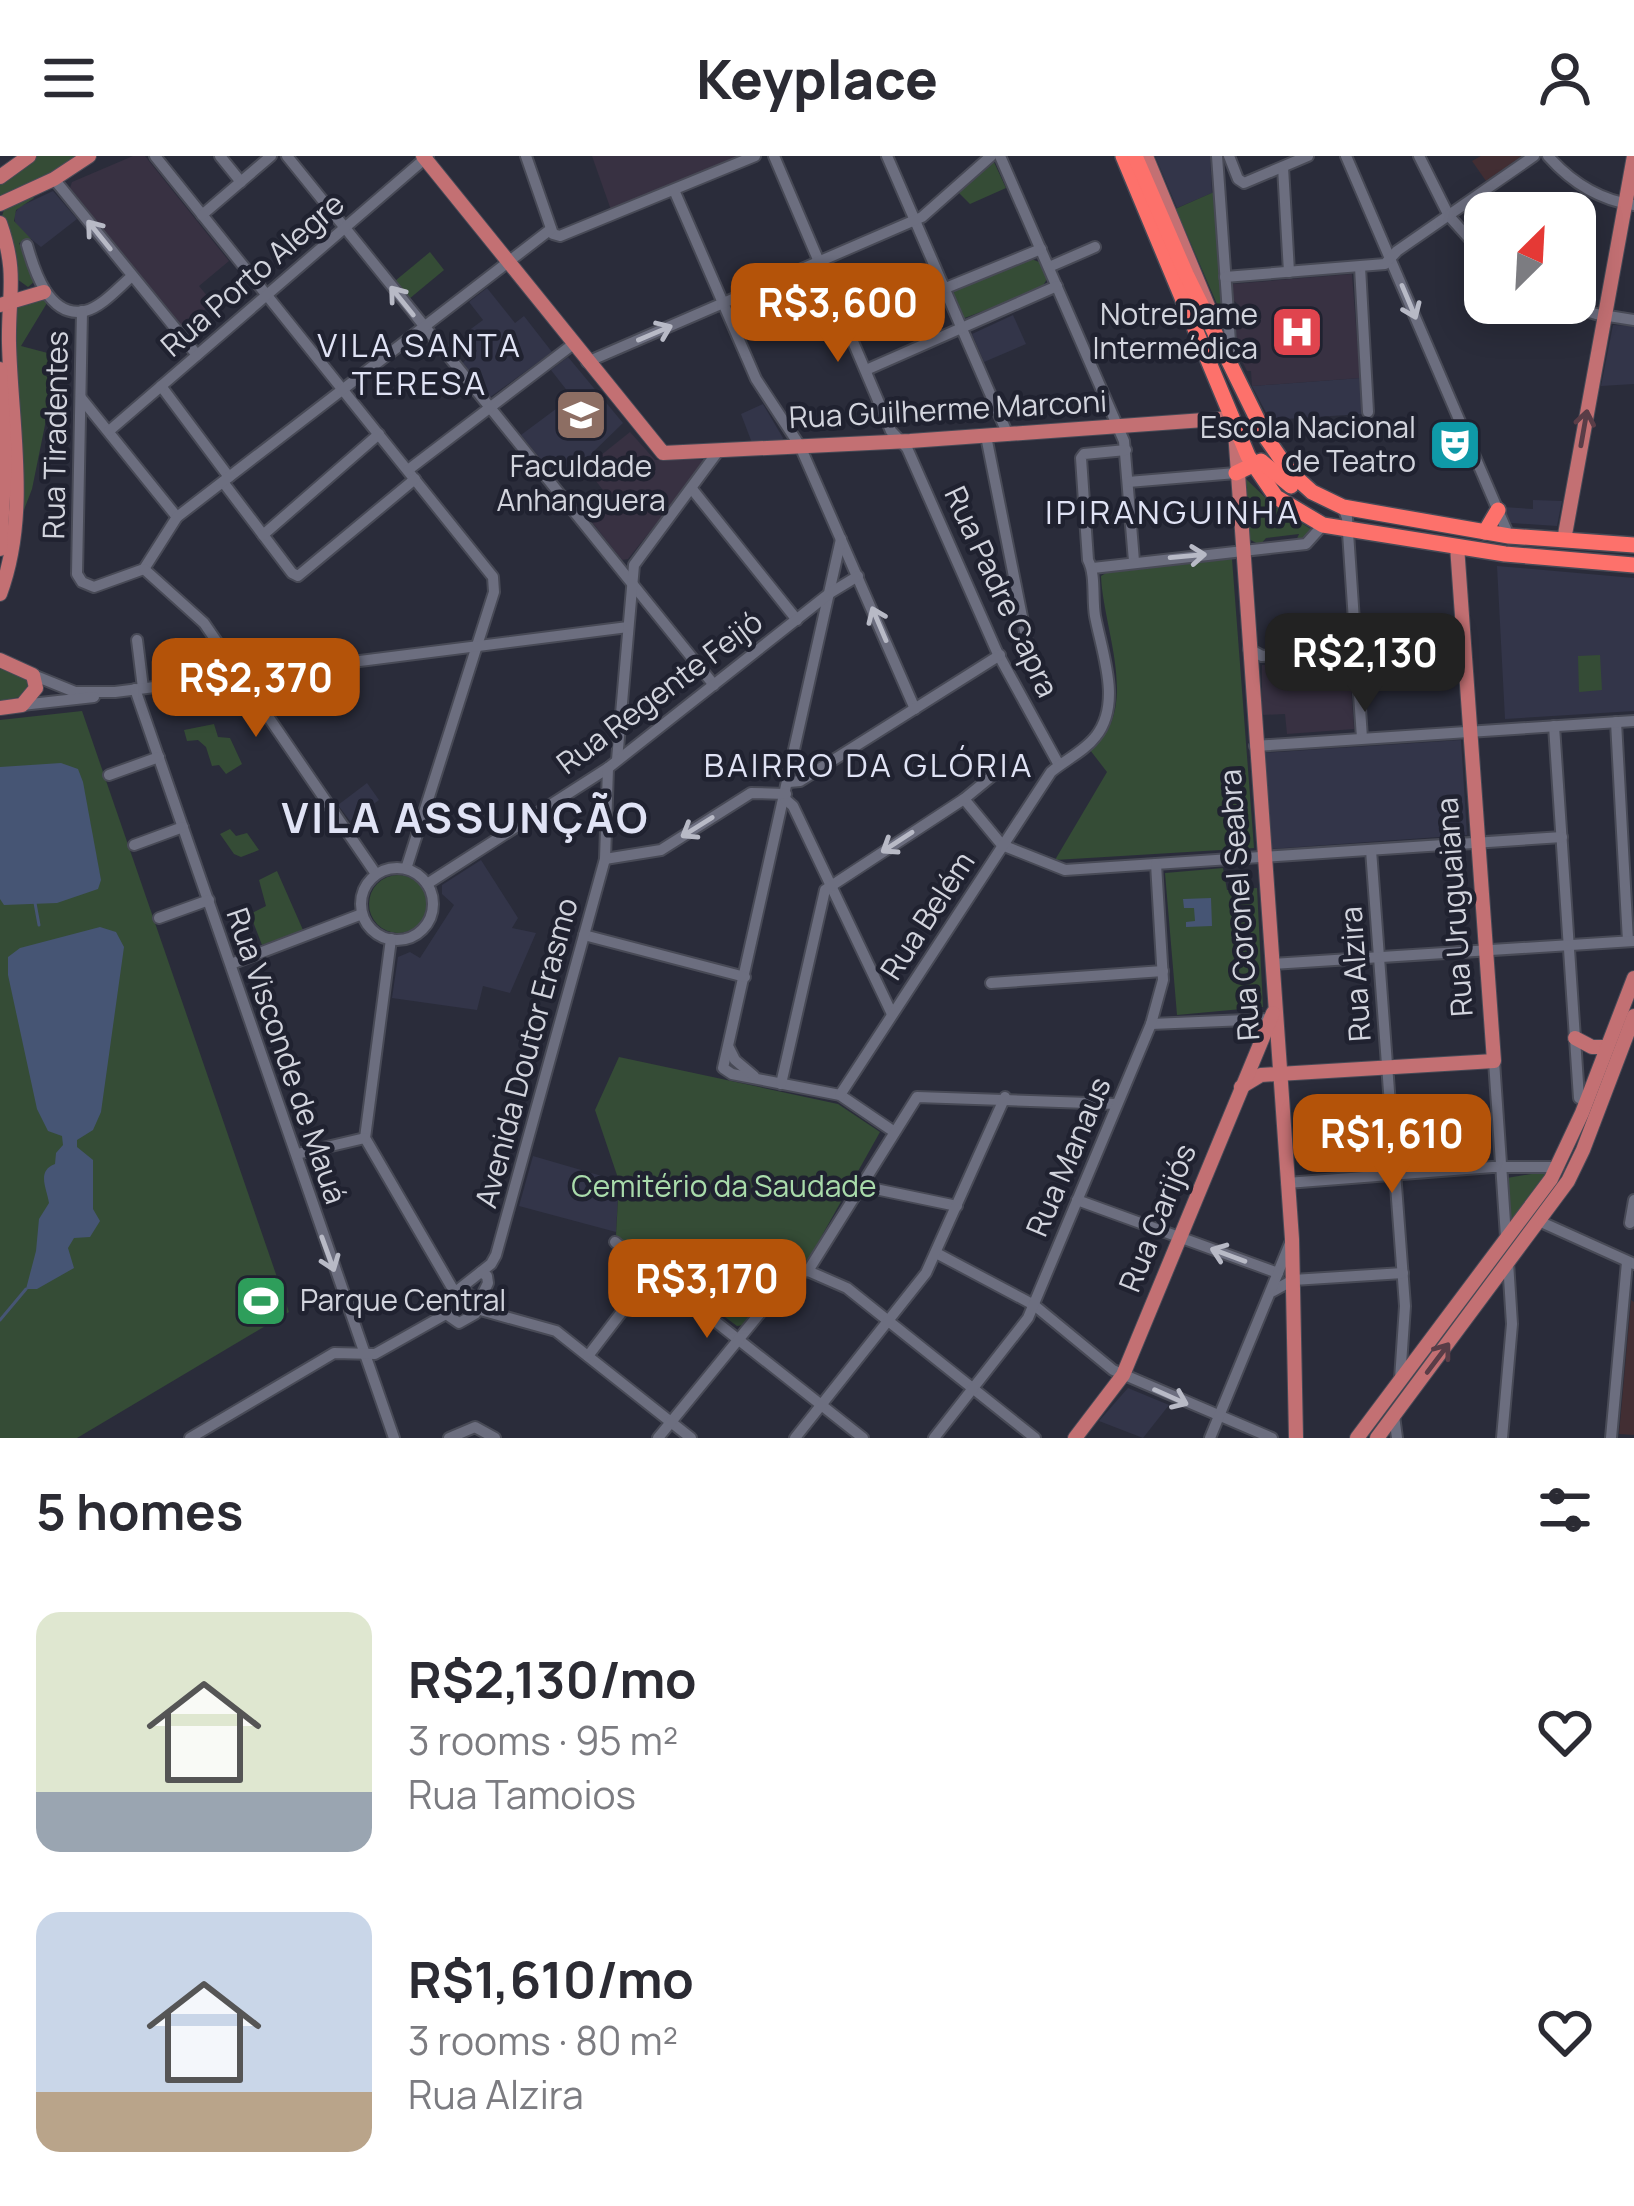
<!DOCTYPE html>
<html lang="en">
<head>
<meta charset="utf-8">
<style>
  :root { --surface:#fff; --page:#f7f7f7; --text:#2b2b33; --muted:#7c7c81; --accent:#b45309 }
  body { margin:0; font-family:Manrope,sans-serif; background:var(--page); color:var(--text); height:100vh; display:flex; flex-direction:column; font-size:45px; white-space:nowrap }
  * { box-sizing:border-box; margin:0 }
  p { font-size:39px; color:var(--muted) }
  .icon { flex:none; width:66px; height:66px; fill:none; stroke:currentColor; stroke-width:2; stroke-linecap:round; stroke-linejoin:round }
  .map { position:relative; height:1282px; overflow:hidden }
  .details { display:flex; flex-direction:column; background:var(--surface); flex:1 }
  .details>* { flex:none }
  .needle { width:78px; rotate:24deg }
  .buttons { position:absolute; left:1464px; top:36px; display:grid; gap:24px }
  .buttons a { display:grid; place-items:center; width:132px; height:132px; border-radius:24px; background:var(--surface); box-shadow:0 6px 30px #0003; font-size:60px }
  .price { position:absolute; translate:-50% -102px; padding:0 27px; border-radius:24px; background:var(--accent); color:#fff; font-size:39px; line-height:78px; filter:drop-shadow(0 3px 6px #0008) }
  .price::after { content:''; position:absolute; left:50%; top:72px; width:36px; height:27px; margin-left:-18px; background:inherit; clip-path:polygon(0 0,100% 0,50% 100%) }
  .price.on { background:#222; color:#fff }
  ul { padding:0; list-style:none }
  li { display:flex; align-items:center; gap:36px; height:300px; padding:0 36px }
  li span { display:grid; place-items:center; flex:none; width:336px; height:240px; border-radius:24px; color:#555 }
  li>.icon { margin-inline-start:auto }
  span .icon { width:144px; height:144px; fill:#fffc; stroke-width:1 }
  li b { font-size:51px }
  h2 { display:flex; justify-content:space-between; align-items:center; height:144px; padding:0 36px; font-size:51px }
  header { display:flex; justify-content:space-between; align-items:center; height:156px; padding:0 36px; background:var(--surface); font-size:54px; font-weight:800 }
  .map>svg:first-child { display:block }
  .built { fill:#333549 }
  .industrial { fill:#422e33 }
  .medical { fill:#383142 }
  .green { fill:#354c36 }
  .water { fill:#465574 }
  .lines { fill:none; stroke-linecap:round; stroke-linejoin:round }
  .stream { stroke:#465574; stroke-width:3 }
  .minor-casing { stroke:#484a56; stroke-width:14 }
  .major-casing { stroke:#484a56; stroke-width:16 }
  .highway-casing { stroke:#484a56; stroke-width:18 }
  .minor { stroke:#6c6e7f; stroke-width:10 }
  .major { stroke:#c37073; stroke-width:14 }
  .highway { stroke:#fd716b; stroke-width:15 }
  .oneway { stroke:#b8bac6 }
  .oneway2 { stroke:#593d47 }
  .labels { text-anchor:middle; stroke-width:9; stroke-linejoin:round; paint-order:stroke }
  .street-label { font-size:30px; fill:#d2d4dd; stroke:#202230 }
  .poi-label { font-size:30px; fill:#d2d4dd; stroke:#202230; text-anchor:end }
  .park-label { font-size:30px; fill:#a9dbab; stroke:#202230 }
  .neighbourhood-label { font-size:33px; letter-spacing:3px; fill:#e0e3f5; stroke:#202230 }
  .district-label { font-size:42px; font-weight:bold; letter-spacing:3px; fill:#e0e3f5; stroke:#202230 }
</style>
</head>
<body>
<header><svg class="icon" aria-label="menu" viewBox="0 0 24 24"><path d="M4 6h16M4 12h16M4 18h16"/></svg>Keyplace<svg class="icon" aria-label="person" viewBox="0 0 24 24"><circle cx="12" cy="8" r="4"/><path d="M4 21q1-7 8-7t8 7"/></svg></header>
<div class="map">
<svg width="1634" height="1282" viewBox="0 0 1634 1282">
  <rect width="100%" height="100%" fill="#2a2c3a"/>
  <g class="built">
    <polygon points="1155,0 1210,0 1212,37 1177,52"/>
    <polygon points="53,35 77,63 41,91 16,71 14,59 19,51"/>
    <polygon points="487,132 515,167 524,160 552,196 489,242 461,208 477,195 464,178 483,164 469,146"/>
    <polygon points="1013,159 1026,188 984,206 972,178"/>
    <polygon points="1613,169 1634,170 1634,228 1601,230"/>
    <polygon points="568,201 623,267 591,298 601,311 592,320 577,302 555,321 521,279 572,241 551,214"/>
    <polygon points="1360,222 1362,258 1270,264 1252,230"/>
    <polygon points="763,248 783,282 782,285 752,287 741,258"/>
    <polygon points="1533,344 1562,345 1557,370 1511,367 1504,351 1533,353"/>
    <polygon points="1497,410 1634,422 1634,555 1505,563"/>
    <polygon points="1461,584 1467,679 1270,693 1264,597"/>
    <polygon points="367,627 379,644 350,665 338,649"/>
    <polygon points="481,704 518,762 512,772 536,777 510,837 483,830 477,854 392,842 398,801 410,796 420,802 454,749 442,738 442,729"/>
    <polygon points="533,1000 619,1025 616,1076 519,1050"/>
    <polygon points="1128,1232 1169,1249 1143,1282 1099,1265"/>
  </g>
  <g class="industrial">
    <polygon points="1481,0 1522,0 1486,25 1472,5"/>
    <polygon points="1631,1144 1634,1146 1634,1279 1619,1278"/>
  </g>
  <g class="medical">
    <polygon points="133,0 145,0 229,105 199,130 213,147 182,172 70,32 72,26"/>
    <polygon points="592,0 737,0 611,54"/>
    <polygon points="1352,118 1360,222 1252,230 1251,215 1247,215 1238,197 1235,167 1240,160 1239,149 1233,144 1232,128"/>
    <polygon points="630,276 655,304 707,304 628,403 622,404 584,356 606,338 592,320 601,312 595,304"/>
    <polygon points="1349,502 1354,573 1287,578 1285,558 1262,559 1262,509"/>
  </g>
  <g class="green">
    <polygon points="35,0 83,0 0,43 0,28"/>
    <polygon points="994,6 1006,32 970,48 959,37"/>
    <polygon points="1214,36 1224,159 1223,162 1185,74 1173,54"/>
    <polygon points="32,39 34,42 16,54 14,65 31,83 19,87 35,125 28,131 17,123 2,60 4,54"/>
    <polygon points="430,96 444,114 409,143 395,125"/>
    <polygon points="1029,102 1039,106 1047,123 1041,133 962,163 952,139 954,134"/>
    <polygon points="41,141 47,147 21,190 59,200 32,333 22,359 15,180 17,148"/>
    <polygon points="1245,322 1275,351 1311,373 1305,384 1296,385 1299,378 1266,382 1260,389 1247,382"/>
    <path d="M1232,403L1254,692L1055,704L1107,616L1090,594C1142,555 1103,474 1101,420L1106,417Z"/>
    <polygon points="1600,499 1602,534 1579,536 1578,500"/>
    <polygon points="0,511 30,526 29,539 0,545"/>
    <polygon points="82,555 289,1156 77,1282 0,1282 0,564"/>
    <polygon points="214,568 218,581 230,582 242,608 226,618 219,609 212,610 206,591 198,584 187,585 184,574"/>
    <polygon points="230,673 236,680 247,677 259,694 241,701 234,698 220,678"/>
    <polygon points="1223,712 1227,734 1257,732 1263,851 1177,859 1165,717"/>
    <polygon points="277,715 303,774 262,789 250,758 266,750 259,724"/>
    <circle cx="398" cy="748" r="29"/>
    <polygon points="619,901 838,948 880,976 806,1108 789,1115 743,1169 737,1170 616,1079 619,1025 595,954"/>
    <polygon points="1543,1016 1546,1018 1511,1067 1507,1022"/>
  </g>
  <g class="water">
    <polygon points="61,607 78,613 83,626 101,724 98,733 57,747 4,749 0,743 0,611"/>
    <polygon points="1211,742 1212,770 1186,771 1186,766 1195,765 1194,752 1184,752 1183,743"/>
    <path d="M100,771L116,776L124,791L101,956L93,974L77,984V991L93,1004V1053L100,1065L90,1081L74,1082L68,1092L74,1112L37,1133H26L36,1095L39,1063L49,1047C47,1033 36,1015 55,1008L56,997L63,989L62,980L48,975L37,953L8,819V801L20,792Z"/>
  </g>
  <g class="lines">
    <g class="stream">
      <polyline points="35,747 39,769"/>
      <polyline points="0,1164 26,1133"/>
    </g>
    <g class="minor-casing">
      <g id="minor">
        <polyline points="155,0 493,421 494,436 406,713"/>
        <polyline points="220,0 241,26"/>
        <polyline points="287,0 714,529"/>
        <polyline points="526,0 553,78 560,80 755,0"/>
        <polyline points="774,0 891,275 907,292 997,496 1059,609"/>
        <polyline points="887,0 1008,279"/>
        <polyline points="1000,0 1124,285 1134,405"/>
        <polyline points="1217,0 1231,200"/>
        <polyline points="1229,0 1238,23 1244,27 1308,0"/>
        <polyline points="1346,0 1509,380"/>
        <polyline points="1419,0 1449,60 1485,100"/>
        <path d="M1548,0C1571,26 1599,44 1634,49"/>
        <polyline points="1283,11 1289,116"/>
        <polyline points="54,23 197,199"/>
        <polyline points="674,34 756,223 800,290 915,553"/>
        <polyline points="202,59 271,0"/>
        <path d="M27,89C34,114 49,163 85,155C102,151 119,131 132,120"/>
        <polyline points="1049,111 1095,91"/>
        <polyline points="1360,111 1368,256"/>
        <polyline points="1225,121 1385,108 1397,95 1534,0"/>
        <polyline points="1560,147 1596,158 1634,164"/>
        <polyline points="82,155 77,418 82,426 94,431 144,413"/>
        <polyline points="848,172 1041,93"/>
        <polyline points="587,206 922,61 991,0"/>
        <polyline points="866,214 1057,130"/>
        <polyline points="161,230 229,321"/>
        <polyline points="81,242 177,361"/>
        <polyline points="109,275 428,0"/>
        <polyline points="986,280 1027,486"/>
        <polyline points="408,314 572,189"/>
        <polyline points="223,326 292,417 298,420 415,323"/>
        <polyline points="1128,326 1236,317"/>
        <polyline points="692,333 797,464"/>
        <polyline points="1343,351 1347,362 1362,582"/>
        <polyline points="263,379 379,278"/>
        <polyline points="841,383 723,912 732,918 840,939 893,975"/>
        <polyline points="1093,412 1306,388 1323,369"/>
        <polyline points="144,413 177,361 551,73"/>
        <polyline points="144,413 204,467 376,718"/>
        <polyline points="137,484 143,532"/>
        <polyline points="1249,493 1262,500 1463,484"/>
        <polyline points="33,519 75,536 115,536 628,471"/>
        <polyline points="135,533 394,1282"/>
        <polyline points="22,549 94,541"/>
        <polyline points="1616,566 1628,785"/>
        <polyline points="1554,570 1579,942"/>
        <polyline points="1255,590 1634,565"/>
        <polyline points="617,604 634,409 719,294"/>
        <polyline points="109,619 159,601"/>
        <polyline points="789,626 800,625 1000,499"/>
        <polyline points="785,643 793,650 892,858"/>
        <polyline points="964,643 1002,689 1065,714 1562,681"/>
        <polyline points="134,689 183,671"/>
        <polyline points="1371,694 1405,1150 1400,1223"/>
        <polyline points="605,703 661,694 751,637 786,638"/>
        <circle cx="397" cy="748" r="36"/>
        <polyline points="427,728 608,612 830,437 858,420"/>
        <polyline points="159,762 209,744"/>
        <polyline points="584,779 745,821"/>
        <polyline points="391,783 365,982 454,1135"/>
        <polyline points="231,808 362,758"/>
        <polyline points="1272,808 1634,785"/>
        <polyline points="991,827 1163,815"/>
        <polyline points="1151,868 1270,863"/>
        <polyline points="729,892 735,904 754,920"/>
        <polyline points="1494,905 1506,1081"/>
        <polyline points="781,928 825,734 964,643 992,620"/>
        <path d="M840,939L1051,616C1065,604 1085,595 1096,580C1122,547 1102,497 1095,460C1092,442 1096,419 1088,404L1081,302L1084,298L1126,294"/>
        <polyline points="297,998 365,982"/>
        <polyline points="1287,1027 1492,1011 1558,1011"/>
        <polyline points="861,1030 957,1050"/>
        <polyline points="1077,1044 1278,1117"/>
        <polyline points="1541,1066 1634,1108"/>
        <polyline points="1630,1067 1634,1044"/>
        <polyline points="615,1086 863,1282"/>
        <polyline points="938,1098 1034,1149 1113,1214 1272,1282"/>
        <polyline points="808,1115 917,941 1117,948"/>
        <polyline points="808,1115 847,1132 1035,1282"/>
        <polyline points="458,1134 491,1108 496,1099 605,703 608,612"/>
        <polyline points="1273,1135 1293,1124 1403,1117"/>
        <polyline points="477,1150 488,1127 487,1120 481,1116"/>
        <polyline points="477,1153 556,1175 691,1282"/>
        <polyline points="446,1158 459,1167 475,1158 473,1140 457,1134"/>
        <polyline points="588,1200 653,1115"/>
        <polyline points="1394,1260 1397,1282"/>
        <polyline points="190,1282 334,1197 375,1198 446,1158"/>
        <polyline points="449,1282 475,1271 495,1282"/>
        <polyline points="658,1282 792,1118 808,1115"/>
        <polyline points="795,1282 926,1117 1005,941"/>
        <polyline points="934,1282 1028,1162 1151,868 1163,824 1156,708"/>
        <polyline points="1210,1282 1291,1085"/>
        <polyline points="1502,1282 1512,1168 1508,1106"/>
        <polyline points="1611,1282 1627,1106"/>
      </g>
    </g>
    <g class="major-casing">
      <g id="major">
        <polyline points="423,0 663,297 910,285 1232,262"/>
        <polyline points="1146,0 1215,167"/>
        <polyline points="0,21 29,0"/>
        <polyline points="0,48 54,23 89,0"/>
        <path d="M0,67C18,118 8,138 9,187C11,271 30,357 0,438"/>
        <polyline points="0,149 44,136"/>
        <polyline points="0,213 5,305 0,393"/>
        <polyline points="1235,275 1292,1083 1296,1282"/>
        <polyline points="1564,384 1634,0"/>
        <polyline points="0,504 33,519 36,532 22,549 0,552"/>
        <polyline points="1575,882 1592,891 1607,891"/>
        <polyline points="1241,931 1261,919 1494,905 1457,390"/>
        <polyline points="1075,1282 1123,1219 1273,857"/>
        <polyline points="1357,1282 1551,1023 1582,957 1634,822"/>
        <polyline points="1377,1282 1568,1025 1583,994 1634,860"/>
      </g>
    </g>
    <g class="highway-casing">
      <g id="highway">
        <polyline points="1123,0 1248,300 1276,341 1323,369 1505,398 1634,409"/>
        <polyline points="1135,0 1186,118 1267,283 1290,316 1312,336 1343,351 1509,380 1634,389"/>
        <polyline points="1236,317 1261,305 1291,330"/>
        <polyline points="1485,376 1498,354"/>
      </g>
    </g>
    <use href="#minor" class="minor"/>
    <use href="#major" class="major"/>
    <use href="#highway" class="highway"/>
  </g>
  <defs><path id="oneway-shaft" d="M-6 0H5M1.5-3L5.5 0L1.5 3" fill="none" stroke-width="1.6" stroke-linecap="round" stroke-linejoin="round" transform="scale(3)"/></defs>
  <g class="oneway">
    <use href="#oneway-shaft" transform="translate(99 79) rotate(-129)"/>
    <use href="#oneway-shaft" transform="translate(402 145) rotate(-129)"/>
    <use href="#oneway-shaft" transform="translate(1409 146) rotate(67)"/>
    <use href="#oneway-shaft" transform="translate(655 177) rotate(-23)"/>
    <use href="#oneway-shaft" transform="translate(1188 400) rotate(-5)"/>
    <use href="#oneway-shaft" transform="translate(879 468) rotate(-113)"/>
    <use href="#oneway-shaft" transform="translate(697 671) rotate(148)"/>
    <use href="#oneway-shaft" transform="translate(897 686) rotate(147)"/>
    <use href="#oneway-shaft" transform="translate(328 1098) rotate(70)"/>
    <use href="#oneway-shaft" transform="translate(1228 1099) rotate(-160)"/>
    <use href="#oneway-shaft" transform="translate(1171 1241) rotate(24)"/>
  </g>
  <g class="oneway2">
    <use href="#oneway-shaft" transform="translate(1584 272) rotate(-80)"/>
    <use href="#oneway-shaft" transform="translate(1438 1202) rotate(-53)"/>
  </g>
  <defs>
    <g id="hospital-square" transform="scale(2.7)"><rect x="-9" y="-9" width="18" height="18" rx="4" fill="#e0444e" stroke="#202230"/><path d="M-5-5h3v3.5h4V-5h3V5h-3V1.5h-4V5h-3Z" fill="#fff"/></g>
    <g id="university-square" transform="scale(2.7)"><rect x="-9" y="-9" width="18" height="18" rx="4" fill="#8d6e63" stroke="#202230"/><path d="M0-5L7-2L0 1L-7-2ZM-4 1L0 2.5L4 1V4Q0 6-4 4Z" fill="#fff"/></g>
    <g id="theatre-square" transform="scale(2.7)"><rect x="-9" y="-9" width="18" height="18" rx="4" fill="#0f9aa8" stroke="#202230"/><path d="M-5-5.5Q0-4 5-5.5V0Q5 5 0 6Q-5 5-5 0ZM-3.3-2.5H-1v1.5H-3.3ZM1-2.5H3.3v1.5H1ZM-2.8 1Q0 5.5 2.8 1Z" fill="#fff"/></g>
    <g id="stadium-square" transform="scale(2.7)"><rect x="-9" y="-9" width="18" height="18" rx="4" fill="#2e9e5b" stroke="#202230"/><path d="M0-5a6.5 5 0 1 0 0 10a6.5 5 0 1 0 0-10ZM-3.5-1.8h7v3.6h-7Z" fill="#fff"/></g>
  </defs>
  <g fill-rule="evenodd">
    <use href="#hospital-square" x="1297" y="176"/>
    <use href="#university-square" x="581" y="259"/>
    <use href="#theatre-square" x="1455" y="289"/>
    <use href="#stadium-square" x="261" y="1145"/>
  </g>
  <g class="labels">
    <g class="street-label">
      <text transform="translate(253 119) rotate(-41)" y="10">Rua Porto Alegre</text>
      <text transform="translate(948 254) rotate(-3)" y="10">Rua Guilherme Marconi</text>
      <text transform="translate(56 279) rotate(-89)" y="10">Rua Tiradentes</text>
      <text transform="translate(1001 436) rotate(65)" y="10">Rua Padre Capra</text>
      <text transform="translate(660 537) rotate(-37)" y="10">Rua Regente Feijó</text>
      <text transform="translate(1240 749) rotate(-94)" y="10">Rua Coronel Seabra</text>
      <text transform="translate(1455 751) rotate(-94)" y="10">Rua Uruguaiana</text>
      <text transform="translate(928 760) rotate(-57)" y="10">Rua Belém</text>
      <text transform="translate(1356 818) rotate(-94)" y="10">Rua Alzira</text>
      <text transform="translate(527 897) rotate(-75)" y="10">Avenida Doutor Erasmo</text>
      <text transform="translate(286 900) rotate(71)" y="10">Rua Visconde de Mauá</text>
      <text transform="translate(1069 1001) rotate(-67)" y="10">Rua Manaus</text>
      <text transform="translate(1158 1062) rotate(-68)" y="10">Rua Carijós</text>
    </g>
    <g class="poi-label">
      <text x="1258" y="169">NotreDame<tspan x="1258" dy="34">Intermédica</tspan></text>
      <text x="1416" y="282">Escola Nacional<tspan x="1416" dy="34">de Teatro</tspan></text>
      <text x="581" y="321" text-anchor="middle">Faculdade<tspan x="581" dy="34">Anhanguera</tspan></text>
      <text x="300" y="1155" text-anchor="start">Parque Central</text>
    </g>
    <g class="park-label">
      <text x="724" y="1041">Cemitério da Saudade</text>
    </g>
    <g class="neighbourhood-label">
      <text x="420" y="201">VILA SANTA<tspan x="420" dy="38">TERESA</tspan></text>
      <text x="1173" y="368">IPIRANGUINHA</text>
      <text x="869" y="621">BAIRRO DA GLÓRIA</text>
    </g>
    <g class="district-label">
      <text x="466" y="677">VILA ASSUNÇÃO</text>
    </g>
  </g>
</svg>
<div class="buttons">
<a><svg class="needle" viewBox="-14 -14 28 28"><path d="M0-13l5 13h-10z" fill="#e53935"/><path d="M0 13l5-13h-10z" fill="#7c7c81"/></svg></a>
</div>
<b class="price" style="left:838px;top:209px">R$3,600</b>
<b class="price on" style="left:1365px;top:559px">R$2,130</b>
<b class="price" style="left:256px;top:584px">R$2,370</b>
<b class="price" style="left:1392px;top:1040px">R$1,610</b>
<b class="price" style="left:707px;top:1185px">R$3,170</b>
</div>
<section class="details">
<h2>5 homes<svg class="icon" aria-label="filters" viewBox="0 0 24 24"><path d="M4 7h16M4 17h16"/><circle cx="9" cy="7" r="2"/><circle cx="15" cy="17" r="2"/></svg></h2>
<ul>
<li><span style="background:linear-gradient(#dfe7d0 75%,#9aa5b1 0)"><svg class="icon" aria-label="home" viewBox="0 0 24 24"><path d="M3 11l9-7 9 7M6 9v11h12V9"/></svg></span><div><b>R$2,130/mo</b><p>3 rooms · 95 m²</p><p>Rua Tamoios</p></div><svg class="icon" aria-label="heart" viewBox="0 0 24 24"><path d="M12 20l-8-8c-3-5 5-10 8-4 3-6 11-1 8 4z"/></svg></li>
<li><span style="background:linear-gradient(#c9d6e8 75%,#b9a48a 0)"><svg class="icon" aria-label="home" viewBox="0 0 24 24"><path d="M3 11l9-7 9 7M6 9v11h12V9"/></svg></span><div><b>R$1,610/mo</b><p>3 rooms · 80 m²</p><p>Rua Alzira</p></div><svg class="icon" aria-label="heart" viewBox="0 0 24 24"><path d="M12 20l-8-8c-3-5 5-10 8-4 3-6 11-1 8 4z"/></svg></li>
</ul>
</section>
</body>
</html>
